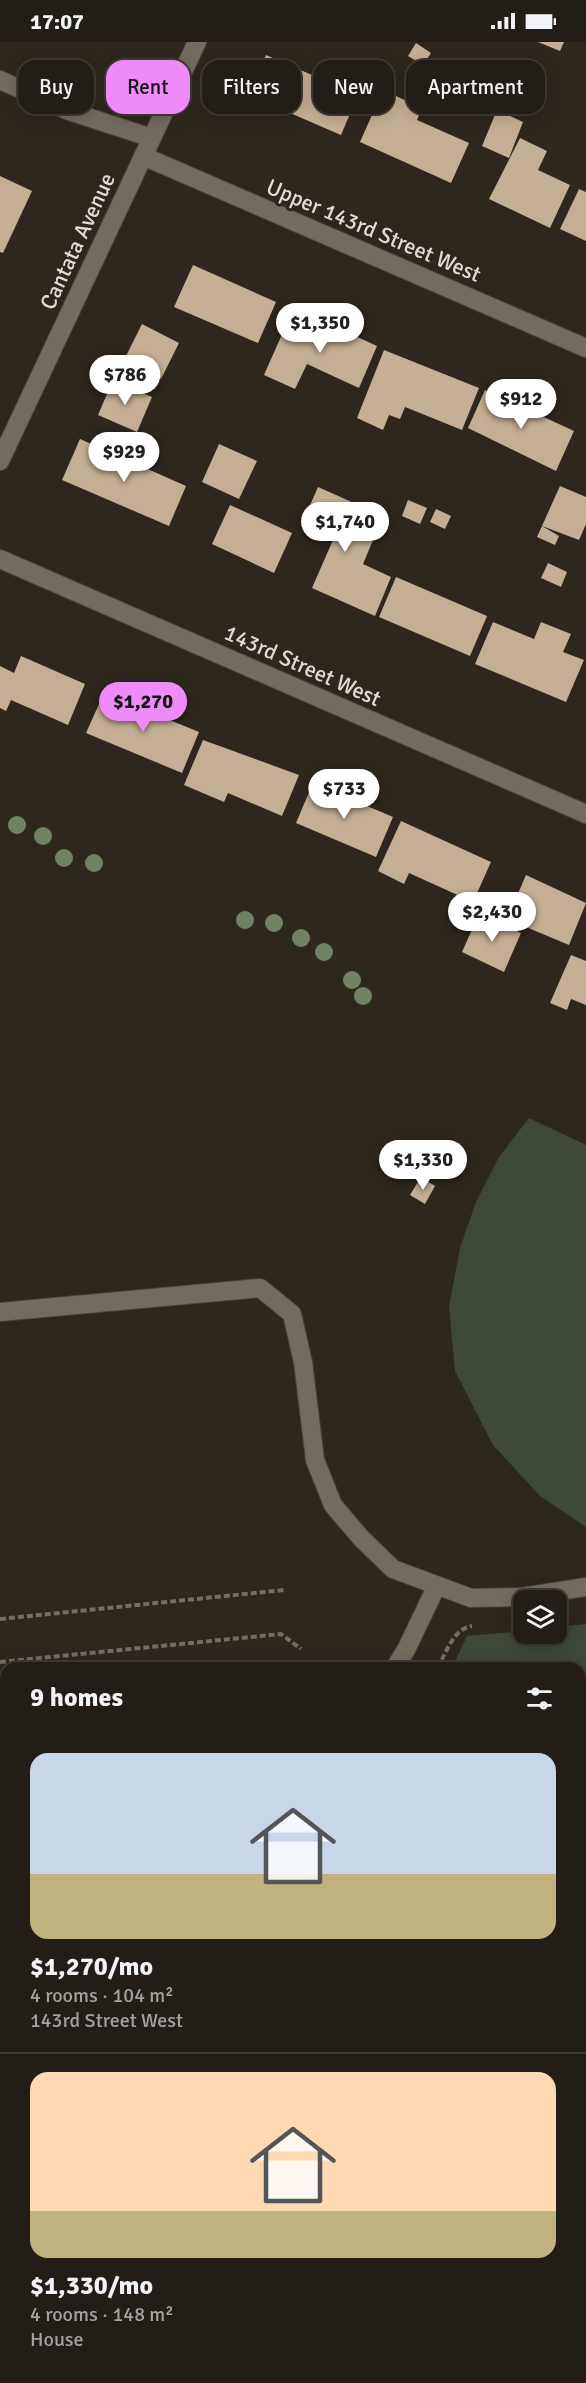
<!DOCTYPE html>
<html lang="en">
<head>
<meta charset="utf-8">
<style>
  :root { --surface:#221d16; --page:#2a261f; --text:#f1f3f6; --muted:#a2a2a1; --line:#3f3b35; --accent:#ee8bf8 }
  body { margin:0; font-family:Signika,sans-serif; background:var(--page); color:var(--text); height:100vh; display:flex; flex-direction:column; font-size:22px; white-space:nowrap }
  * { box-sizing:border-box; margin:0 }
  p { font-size:20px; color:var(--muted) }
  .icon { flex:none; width:33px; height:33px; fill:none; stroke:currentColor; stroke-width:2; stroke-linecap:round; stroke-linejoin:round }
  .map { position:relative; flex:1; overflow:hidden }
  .drawer { position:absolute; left:0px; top:1620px; width:586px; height:722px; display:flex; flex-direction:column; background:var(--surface); border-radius:18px 18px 0 0; box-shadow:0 3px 15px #0003,0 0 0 2px var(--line) }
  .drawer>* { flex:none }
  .guide { position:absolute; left:18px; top:18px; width:550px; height:54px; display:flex; gap:12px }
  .tools { position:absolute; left:513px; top:1548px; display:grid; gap:12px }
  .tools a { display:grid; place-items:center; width:54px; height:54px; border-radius:12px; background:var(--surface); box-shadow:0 3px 15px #0003,0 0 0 2px var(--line); font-size:30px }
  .price { position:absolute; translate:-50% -51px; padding:0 14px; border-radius:21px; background:#fff; color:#222; font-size:20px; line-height:39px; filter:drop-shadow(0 2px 3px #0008) }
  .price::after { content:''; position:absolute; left:50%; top:36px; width:18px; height:14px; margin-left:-9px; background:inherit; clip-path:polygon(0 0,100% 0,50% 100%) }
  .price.current { background:var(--accent); color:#111 }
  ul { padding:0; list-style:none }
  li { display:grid; align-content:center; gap:12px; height:318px; padding:0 30px }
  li+li { border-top:2px solid var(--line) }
  li span { display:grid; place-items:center; height:186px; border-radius:18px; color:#555 }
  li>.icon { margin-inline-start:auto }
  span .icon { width:108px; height:108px; fill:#fffc; stroke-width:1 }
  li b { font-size:26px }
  h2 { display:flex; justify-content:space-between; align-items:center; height:72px; padding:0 30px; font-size:26px }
  .tag { padding:0 21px; border-radius:18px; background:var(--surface); box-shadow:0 3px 15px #0003,0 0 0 2px var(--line); font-size:21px; line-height:54px }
  .tag.current { background:var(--accent); color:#111 }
  .status { display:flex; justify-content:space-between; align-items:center; height:42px; padding:0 30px; background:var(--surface); direction:ltr }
  .status svg { height:16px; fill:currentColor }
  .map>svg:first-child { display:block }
  .green { fill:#3e493a }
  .building { fill:#c4af94 }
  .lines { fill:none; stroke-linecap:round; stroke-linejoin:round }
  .lane-casing { stroke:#4b453d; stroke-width:20 }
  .street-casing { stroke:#4b453d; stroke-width:20 }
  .path { stroke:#736d65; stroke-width:4; stroke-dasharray:6 3; stroke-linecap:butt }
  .lane { stroke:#736a60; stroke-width:18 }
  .street { stroke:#736a60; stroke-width:18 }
  .tree { fill:#718163 }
  .labels { text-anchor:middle; stroke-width:6; stroke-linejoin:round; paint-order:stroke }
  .street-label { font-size:22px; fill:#e1dcd6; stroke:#2e271e }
</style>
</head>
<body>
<div class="status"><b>17:07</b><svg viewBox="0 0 49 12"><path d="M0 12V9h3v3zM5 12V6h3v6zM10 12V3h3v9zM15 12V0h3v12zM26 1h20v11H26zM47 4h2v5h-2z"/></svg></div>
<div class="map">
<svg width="586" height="2341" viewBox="0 0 586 2341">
  <rect width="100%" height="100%" fill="#2e271e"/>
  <g class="green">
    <polygon points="529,1076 586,1103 586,1485 540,1454 493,1403 455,1329 449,1265 460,1206 476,1160 499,1115"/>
    <polygon points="586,1582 586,2248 580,2246 580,1626 452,1626 467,1594 523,1589 524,1592 556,1592 557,1585"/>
  </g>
  <g class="building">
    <polygon points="538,0 564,0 560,9"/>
    <polygon points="416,1 431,11 423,23 408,14"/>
    <polygon points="266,13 358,53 341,93 248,53"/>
    <polygon points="383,48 422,66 417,78 469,101 451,141 360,100"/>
    <polygon points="497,68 523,80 509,116 482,104"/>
    <polygon points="520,96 547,109 538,128 570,143 550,186 489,157"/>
    <polygon points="0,134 32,149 3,211 0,210"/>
    <polygon points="579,147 586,150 586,199 560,187"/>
    <polygon points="193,223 276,260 258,301 174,265"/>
    <polygon points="316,276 377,304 359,346 307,322 295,347 264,333 287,281 309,291"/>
    <polygon points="142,282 179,301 161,337 124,318"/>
    <polygon points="384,308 479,346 462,388 405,365 400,377 389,373 383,388 357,376"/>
    <polygon points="113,338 152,355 137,390 98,373"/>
    <polygon points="485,348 574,389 556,429 468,386"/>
    <polygon points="80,397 186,444 169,484 62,438"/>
    <polygon points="219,402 257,419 239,457 202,440"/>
    <polygon points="560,444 586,455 586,482 579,498 542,484"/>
    <polygon points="318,445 363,465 355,482 376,491 363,522 391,535 375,574 312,546 333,498 301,484"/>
    <polygon points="408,458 427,466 420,482 402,474"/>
    <polygon points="230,463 292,491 274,531 212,502"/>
    <polygon points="436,467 451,474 445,487 430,480"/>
    <polygon points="542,484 559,494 555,503 537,495"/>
    <polygon points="548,521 567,530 561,545 541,536"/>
    <polygon points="396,535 487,574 470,614 379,575"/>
    <polygon points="493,580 534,597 541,580 571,592 563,610 584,618 566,660 475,622"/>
    <polygon points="21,614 85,642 68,683 11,658 6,669 0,666 0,624 14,631"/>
    <polygon points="104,651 199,690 182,731 86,691"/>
    <polygon points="203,698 299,733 282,774 228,751 224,760 184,743"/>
    <polygon points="313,741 393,775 376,815 296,781"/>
    <polygon points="401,779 491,820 473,860 409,831 404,842 378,829"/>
    <polygon points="526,833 586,861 569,903 507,877"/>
    <polygon points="479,872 521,891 504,930 462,910"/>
    <polygon points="571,913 586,919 586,963 571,957 567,968 550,961"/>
    <polygon points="421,1135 435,1144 425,1162 410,1153"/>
    <polygon points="6,1869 6,2110 0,2110 0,1870"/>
    <polygon points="6,2200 6,2318 0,2319 0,2201"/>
    <polygon points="36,2336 155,2336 156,2341 36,2341"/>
    <polygon points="462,2336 507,2336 506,2341 478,2341"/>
  </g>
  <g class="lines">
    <g class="lane-casing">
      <g id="lane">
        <polyline points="0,38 69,69 152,96"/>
        <polyline points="395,1626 407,1606 436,1545"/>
        <polyline points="0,1719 6,1719"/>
        <polyline points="580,2262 586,2264"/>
      </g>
    </g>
    <g class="street-casing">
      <g id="street">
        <polyline points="143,114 586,306"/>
        <polyline points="0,419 197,0"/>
        <polyline points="0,517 586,772"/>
        <polyline points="0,1270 260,1246 292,1272 303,1320 315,1418 333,1463 361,1496 393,1527 471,1556 522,1555 586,1545"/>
      </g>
    </g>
    <g class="path">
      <polyline points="0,1577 284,1548"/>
      <polyline points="0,1620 281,1592 301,1607"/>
      <path d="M438,1626C445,1612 454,1586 472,1584"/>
      <polyline points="0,1821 6,1821"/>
    </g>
    <use href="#lane" class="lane"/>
    <use href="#street" class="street"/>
  </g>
  <g class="tree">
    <circle cx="17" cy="783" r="9"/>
    <circle cx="43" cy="794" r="9"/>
    <circle cx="64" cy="816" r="9"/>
    <circle cx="94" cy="821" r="9"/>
    <circle cx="245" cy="878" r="9"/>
    <circle cx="274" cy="881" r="9"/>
    <circle cx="301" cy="896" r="9"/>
    <circle cx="324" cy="910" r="9"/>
    <circle cx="352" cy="938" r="9"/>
    <circle cx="363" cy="954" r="9"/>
  </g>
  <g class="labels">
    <g class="street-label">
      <text transform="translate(374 188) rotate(23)" y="8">Upper 143rd Street West</text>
      <text transform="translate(77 199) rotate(-65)" y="8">Cantata Avenue</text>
      <text transform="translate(303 623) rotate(24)" y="8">143rd Street West</text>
    </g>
  </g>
</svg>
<div class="tools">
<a><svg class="icon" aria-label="layers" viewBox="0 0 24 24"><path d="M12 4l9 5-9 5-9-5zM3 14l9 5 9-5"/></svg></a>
</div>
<b class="price" style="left:320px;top:312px">$1,350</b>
<b class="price" style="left:125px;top:364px">$786</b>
<b class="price" style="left:521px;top:388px">$912</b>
<b class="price" style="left:124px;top:441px">$929</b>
<b class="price" style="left:345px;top:511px">$1,740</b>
<b class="price current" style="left:143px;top:691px">$1,270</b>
<b class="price" style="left:344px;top:778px">$733</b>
<b class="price" style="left:492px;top:901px">$2,430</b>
<b class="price" style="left:423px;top:1149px">$1,330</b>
<div class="guide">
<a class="tag">Buy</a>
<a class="tag current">Rent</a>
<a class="tag">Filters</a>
<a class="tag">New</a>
<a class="tag">Apartment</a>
</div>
<section class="drawer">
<h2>9 homes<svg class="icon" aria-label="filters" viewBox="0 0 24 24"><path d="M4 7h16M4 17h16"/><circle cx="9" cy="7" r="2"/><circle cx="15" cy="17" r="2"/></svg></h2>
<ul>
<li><span style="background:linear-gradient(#c9d6e8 65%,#c2b280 0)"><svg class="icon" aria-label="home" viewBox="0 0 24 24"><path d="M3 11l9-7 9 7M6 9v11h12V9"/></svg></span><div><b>$1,270/mo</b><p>4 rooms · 104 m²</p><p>143rd Street West</p></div></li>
<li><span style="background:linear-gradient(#ffd9b3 75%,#c2b280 0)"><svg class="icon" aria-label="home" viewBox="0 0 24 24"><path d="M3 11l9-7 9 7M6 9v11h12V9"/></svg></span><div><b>$1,330/mo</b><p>4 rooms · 148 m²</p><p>House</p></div></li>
</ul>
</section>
</div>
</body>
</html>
